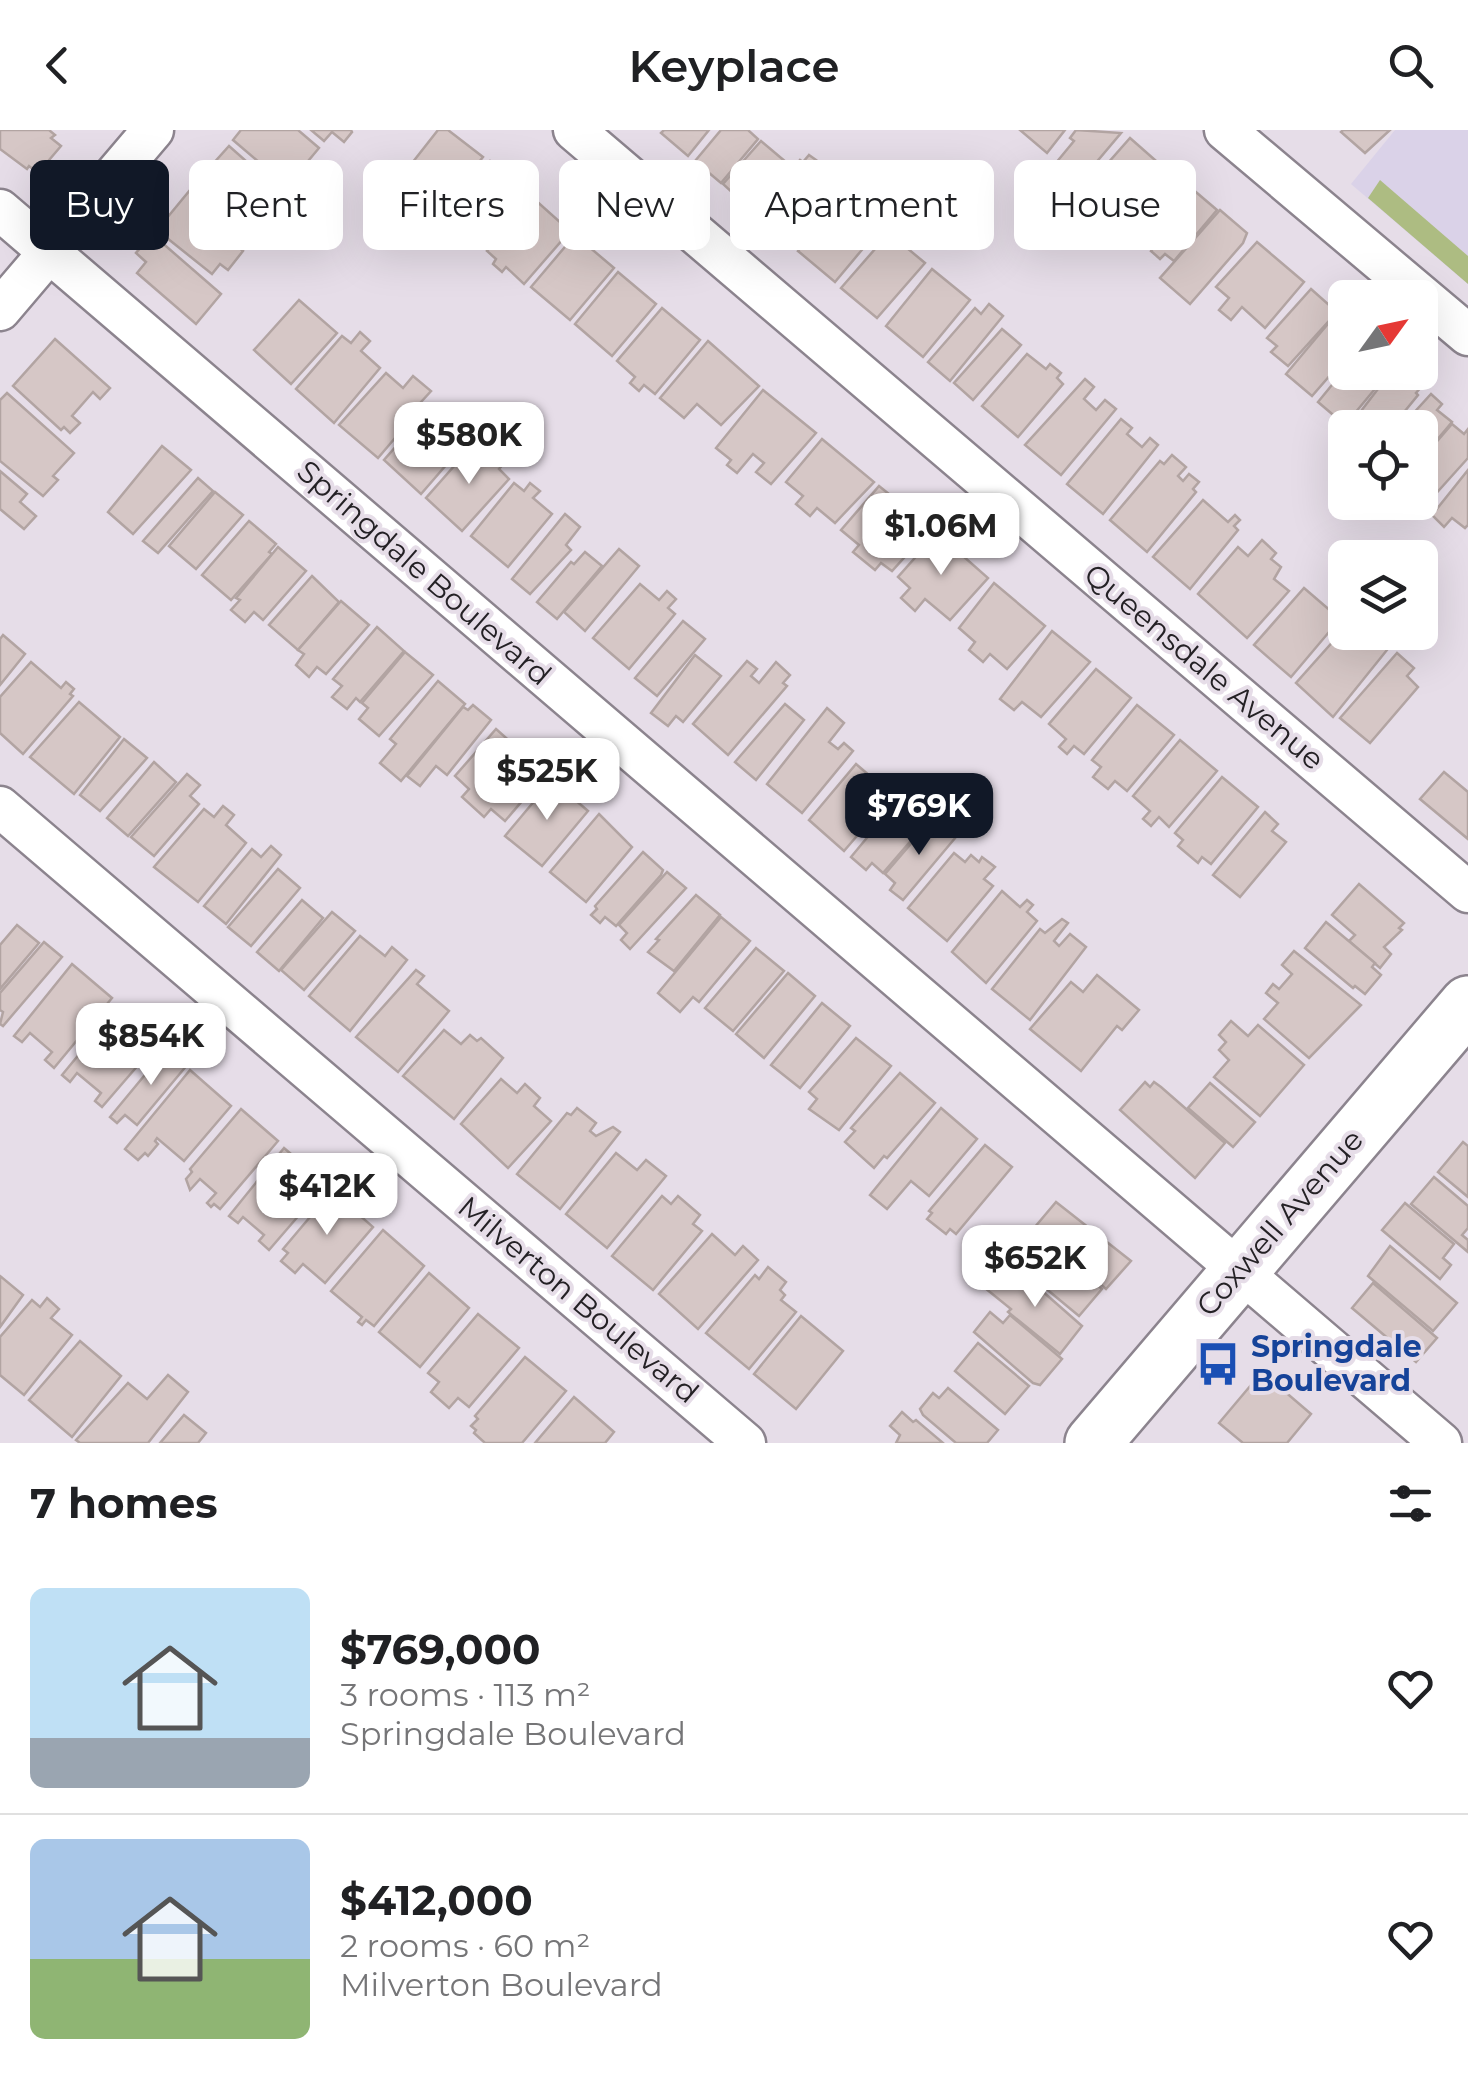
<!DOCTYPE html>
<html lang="en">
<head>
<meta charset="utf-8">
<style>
  :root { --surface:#fff; --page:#f2f2f2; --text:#202124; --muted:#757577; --line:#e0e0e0; --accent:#111827 }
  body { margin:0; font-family:Montserrat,sans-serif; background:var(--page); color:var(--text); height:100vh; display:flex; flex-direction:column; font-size:38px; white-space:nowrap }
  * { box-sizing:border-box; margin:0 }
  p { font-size:32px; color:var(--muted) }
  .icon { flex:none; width:55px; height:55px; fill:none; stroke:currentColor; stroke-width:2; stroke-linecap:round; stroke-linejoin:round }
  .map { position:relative; height:1313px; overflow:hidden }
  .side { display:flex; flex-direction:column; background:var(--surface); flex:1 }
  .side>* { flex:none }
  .guide { position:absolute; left:30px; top:30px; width:1410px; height:90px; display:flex; gap:20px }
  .needle { width:65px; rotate:57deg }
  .buttons { position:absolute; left:1328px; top:150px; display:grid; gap:20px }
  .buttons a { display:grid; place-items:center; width:110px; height:110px; border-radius:15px; background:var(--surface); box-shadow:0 10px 40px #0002; font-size:50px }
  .price { position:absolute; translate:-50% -85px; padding:0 22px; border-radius:20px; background:#fff; color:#222; font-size:32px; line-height:65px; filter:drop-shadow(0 2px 5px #0008) }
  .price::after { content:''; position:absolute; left:50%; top:60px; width:30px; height:22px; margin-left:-15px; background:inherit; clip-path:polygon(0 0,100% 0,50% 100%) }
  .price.active { background:var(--accent); color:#fff }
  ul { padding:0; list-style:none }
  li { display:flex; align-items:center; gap:30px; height:250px; padding:0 30px }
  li+li { border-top:2px solid var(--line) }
  li span { display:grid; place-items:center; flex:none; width:280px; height:200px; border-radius:15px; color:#555 }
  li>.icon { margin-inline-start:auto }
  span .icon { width:120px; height:120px; fill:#fffc; stroke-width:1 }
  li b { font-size:42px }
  h2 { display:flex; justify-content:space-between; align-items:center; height:120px; padding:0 30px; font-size:42px }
  .pill { padding:0 35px; border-radius:15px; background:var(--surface); box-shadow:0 10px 40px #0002; font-size:35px; line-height:90px }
  .pill.active { background:var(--accent); color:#fff }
  header { display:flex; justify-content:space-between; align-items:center; height:130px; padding:0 30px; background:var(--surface); font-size:45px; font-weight:600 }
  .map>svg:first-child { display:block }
  .education { fill:#dad2e8 }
  .green { fill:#adbc82 }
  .building { fill:#d6c7c6; stroke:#b2a4a2; stroke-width:2.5 }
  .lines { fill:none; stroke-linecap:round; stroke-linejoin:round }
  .minor-casing { stroke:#8c848e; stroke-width:45 }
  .secondary-casing { stroke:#8c848e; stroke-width:60 }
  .minor { stroke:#fff; stroke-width:40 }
  .secondary { stroke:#fff; stroke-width:55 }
  .labels { text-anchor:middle; stroke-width:8; stroke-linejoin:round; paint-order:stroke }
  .street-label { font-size:30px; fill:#242125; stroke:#e6dde8 }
  .transit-label { font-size:30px; font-weight:bold; fill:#164399; stroke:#e6dde8; text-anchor:start }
</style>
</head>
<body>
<header><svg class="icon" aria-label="back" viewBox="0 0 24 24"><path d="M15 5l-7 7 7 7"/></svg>Keyplace<svg class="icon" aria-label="search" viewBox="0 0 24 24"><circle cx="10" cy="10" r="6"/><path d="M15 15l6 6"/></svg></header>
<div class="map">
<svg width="1468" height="1313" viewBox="0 0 1468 1313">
  <rect width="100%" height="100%" fill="#e6dde8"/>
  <polygon class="education" points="1395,0 1468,0 1468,154 1351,54"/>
  <polygon class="green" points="1380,50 1468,126 1468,154 1368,68"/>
  <g class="building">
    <polygon points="0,0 49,0 55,5 51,8 61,16 38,43 29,36 27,39 0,19"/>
    <polygon points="241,0 298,0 319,18 304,36 309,39 304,46 299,42 287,56 233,10"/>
    <polygon points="311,0 351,0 352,2 344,12 332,2 324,11"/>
    <polygon points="438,0 448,0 483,27 441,80 429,72 423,79 394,56"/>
    <polygon points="664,0 709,0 688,26 661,3"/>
    <polygon points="721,0 748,0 758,9 721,53 695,31"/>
    <polygon points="1020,0 1065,0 1047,23"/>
    <polygon points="1076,0 1121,3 1078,54 1055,34 1074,11 1070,8"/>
    <polygon points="1343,0 1390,0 1365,23 1341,2"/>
    <polygon points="1130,8 1164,38 1168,33 1183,47 1184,52 1140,102 1131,94 1123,104 1106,90 1114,81 1105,74 1101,79 1091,70 1095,66 1086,58"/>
    <polygon points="761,11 787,33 748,77 723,54"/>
    <polygon points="229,16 281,62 272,72 278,77 259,102 252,96 248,101 195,54"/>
    <polygon points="809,25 816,30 810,37 837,60 790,116 755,85 800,30 803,32"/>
    <polygon points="490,31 527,64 481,116 473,108 465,117 456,109 463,102 444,85"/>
    <polygon points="1190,57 1217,80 1174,131 1165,124 1160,129 1151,121 1155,116 1147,108"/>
    <polygon points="190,60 244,105 236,115 243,121 228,140 220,134 212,144 157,100"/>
    <polygon points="844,66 881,97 835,152 798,121"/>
    <polygon points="533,68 570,101 524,154 506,137 502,142 493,134 496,129 487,121"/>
    <polygon points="1220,80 1247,103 1243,113 1190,174 1160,148"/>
    <polygon points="889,103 925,133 877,188 841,158"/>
    <polygon points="152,104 221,164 196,194 137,143 146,132 136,123"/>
    <polygon points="575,105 614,138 570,190 531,157"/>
    <polygon points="1257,112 1304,152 1265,198 1242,177 1231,190 1219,180 1229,168 1216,157"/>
    <polygon points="932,139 970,170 923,227 886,196"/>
    <polygon points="618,142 656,174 612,226 575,194"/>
    <polygon points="1311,159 1337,182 1288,236 1271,222 1277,216 1267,208"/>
    <polygon points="299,170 337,203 291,254 254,220"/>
    <polygon points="989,174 1003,186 950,251 928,232 975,178 981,184"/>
    <polygon points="662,178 700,210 655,264 644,255 639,261 630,253 635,247 617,231"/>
    <polygon points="1332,189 1345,200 1345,228 1312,266 1286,244"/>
    <polygon points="1002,199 1021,215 973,270 954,253"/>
    <polygon points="360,202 370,211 361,221 380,238 334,293 296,259 342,206 351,213"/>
    <polygon points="55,209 110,258 100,269 93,262 72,286 80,293 70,303 64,297 61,300 13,256"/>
    <polygon points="708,211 759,256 721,295 697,274 684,288 660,268"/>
    <polygon points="1027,224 1046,239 1050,234 1061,243 1057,248 1063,254 1018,307 982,276"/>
    <polygon points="1345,239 1345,242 1389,242 1345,295 1318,272"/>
    <polygon points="1391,242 1406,254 1411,248 1422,256 1416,263 1418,265 1391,298 1348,298"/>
    <polygon points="386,243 403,258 413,246 431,261 421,272 423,275 378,328 339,295"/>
    <polygon points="1085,249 1094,257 1084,269 1096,280 1105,270 1116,279 1061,345 1025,315"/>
    <polygon points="763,260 816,303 771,354 756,342 764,333 753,324 737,343 727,335 731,330 716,318"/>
    <polygon points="7,263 74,323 53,346 58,350 43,366 0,331 0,270"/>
    <polygon points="1431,264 1442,274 1437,280 1452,292 1420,330 1420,298 1400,298"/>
    <polygon points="429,279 437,286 444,279 463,296 457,303 466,312 421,364 384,330"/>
    <polygon points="1121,289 1132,298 1127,304 1142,317 1150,308 1158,315 1103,384 1067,354"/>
    <polygon points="1452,294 1464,304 1468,299 1468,328 1423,378 1417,372 1420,372 1420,331"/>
    <polygon points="822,309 874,352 835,393 817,378 810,386 796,374 803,366 786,352"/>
    <polygon points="162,316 191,340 133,404 108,382"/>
    <polygon points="471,317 481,325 489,317 505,332 499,339 509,349 462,401 426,368"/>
    <polygon points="1172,325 1186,337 1178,346 1183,351 1189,344 1199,352 1193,359 1196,362 1147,422 1110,390 1160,331 1164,334"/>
    <polygon points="1468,340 1468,395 1465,398 1452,388 1444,397 1432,385"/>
    <polygon points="0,341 27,364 20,372 36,386 24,399 0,379"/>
    <polygon points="198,348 213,361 158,423 143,411"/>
    <polygon points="514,353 524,361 530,353 540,361 533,368 552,384 508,437 471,406"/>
    <polygon points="879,356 931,398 892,441 881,433 875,440 853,422 859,415 841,400"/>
    <polygon points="215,362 243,385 196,439 169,416"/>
    <polygon points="1203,370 1228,392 1235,385 1240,390 1234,396 1238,400 1190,459 1153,427"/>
    <polygon points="565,384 580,397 566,415 571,420 530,464 512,449"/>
    <polygon points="249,391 276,414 269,422 272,424 231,470 202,445"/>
    <polygon points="937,403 988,448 950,490 925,469 915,481 901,468 910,458 898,447"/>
    <polygon points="1262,410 1276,423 1271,429 1281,437 1274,449 1289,461 1247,508 1198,464 1238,417 1248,426"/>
    <polygon points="278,417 306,441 263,490 254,482 245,492 231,480 240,470 236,468"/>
    <polygon points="619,419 639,436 585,501 564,482"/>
    <polygon points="585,422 602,436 557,489 537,472 571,432 574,434"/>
    <polygon points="312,446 339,472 298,520 269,495"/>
    <polygon points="994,453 1045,496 1007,539 990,524 983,532 969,520 975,512 959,498"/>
    <polygon points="640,454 659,470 667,461 676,469 668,478 675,484 629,539 593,508"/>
    <polygon points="1304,458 1340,489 1291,547 1254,515"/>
    <polygon points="341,471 369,495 326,544 317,537 309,547 296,535 304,524 298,520"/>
    <polygon points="683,491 705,509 657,566 635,548"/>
    <polygon points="377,497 404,521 360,572 356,568 347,579 332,567 342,556 333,549"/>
    <polygon points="1345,498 1345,502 1376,502 1391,515 1333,587 1296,553"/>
    <polygon points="1052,501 1090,532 1041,587 1022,572 1014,580 1000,569"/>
    <polygon points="3,505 25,524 0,555 0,509"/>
    <polygon points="405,522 433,545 379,606 359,589 368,578 362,573"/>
    <polygon points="1397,523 1414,538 1407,546 1418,557 1370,613 1340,588"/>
    <polygon points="695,525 721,546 683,592 676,586 668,596 651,583"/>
    <polygon points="747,531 757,539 751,546 759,553 776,532 790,545 783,553 787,556 728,625 693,594"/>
    <polygon points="31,532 61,558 66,552 74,559 70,564 73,566 23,624 0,603 0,567"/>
    <polygon points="1096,539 1131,568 1084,624 1074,616 1067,624 1059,617 1066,609 1049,594"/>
    <polygon points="438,551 465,574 401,651 380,633 396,614 390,609"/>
    <polygon points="79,572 120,607 74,664 30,627"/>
    <polygon points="785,574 804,590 756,650 735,632"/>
    <polygon points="473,575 491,590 447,645 436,636 420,656 407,646 463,577 468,580"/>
    <polygon points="1137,575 1174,605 1127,661 1115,651 1108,659 1093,647 1101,637 1092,630"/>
    <polygon points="827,578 844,593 829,612 838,619 844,613 853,621 802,683 767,654"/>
    <polygon points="496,599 546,643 505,691 491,679 484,687 462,667 469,659 455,646"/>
    <polygon points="124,609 147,628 100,681 80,665"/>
    <polygon points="1180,610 1217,641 1169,697 1159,687 1151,696 1143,689 1150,681 1133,666"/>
    <polygon points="154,632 176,652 128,706 107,688"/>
    <polygon points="856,634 892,665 844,721 809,690"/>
    <polygon points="1444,642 1468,662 1468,709 1420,669"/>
    <polygon points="187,644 200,655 190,666 199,674 154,726 131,707"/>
    <polygon points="1222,647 1258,677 1211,734 1202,727 1198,733 1178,716 1183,710 1175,703"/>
    <polygon points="552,650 588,681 542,736 505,706"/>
    <polygon points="910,666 921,675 914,682 927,692 883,743 872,733 866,740 851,727 900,668 905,672"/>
    <polygon points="223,676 234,685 226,695 246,713 198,772 154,737 204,679 214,687"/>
    <polygon points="1265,682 1278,694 1272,701 1286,712 1240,767 1213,745"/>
    <polygon points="599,684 632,717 586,772 550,742"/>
    <polygon points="933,688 956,707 903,770 890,760 895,753 885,744"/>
    <polygon points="271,716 281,725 226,794 204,776 252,719 261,727"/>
    <polygon points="643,722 663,740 661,745 616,796 605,787 600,793 591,785 597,779 595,776"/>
    <polygon points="954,723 965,732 971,725 979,732 982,727 995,737 984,749 993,756 947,811 908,778"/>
    <polygon points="278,739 300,758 251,816 228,797"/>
    <polygon points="667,742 686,758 630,819 621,810 627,803 619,795"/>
    <polygon points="1359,754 1404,793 1399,798 1402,800 1384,817 1391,824 1380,838 1349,811 1355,805 1332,785"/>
    <polygon points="1002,761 1020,777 1027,770 1033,775 1027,782 1037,791 986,853 952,822"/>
    <polygon points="696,765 720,785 674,841 648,822 659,810 656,809"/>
    <polygon points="302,770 323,788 279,841 257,822"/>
    <polygon points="332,782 355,801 304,860 281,840"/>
    <polygon points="721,787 750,811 699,872 693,867 680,882 658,863"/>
    <polygon points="1062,789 1068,793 1054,811 1059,816 1070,804 1086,817 1030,890 992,859 1040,799 1045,803"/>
    <polygon points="1326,792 1375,833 1372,837 1381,845 1365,864 1355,856 1353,858 1305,818"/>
    <polygon points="17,795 39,813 0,859 0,815"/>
    <polygon points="360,806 385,826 392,817 407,830 350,901 309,866"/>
    <polygon points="44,812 62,827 3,896 0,894 3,882 0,880 0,863"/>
    <polygon points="756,818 784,841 733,901 705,878"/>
    <polygon points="1294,821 1361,875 1309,928 1264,889 1278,873 1266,863 1273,854 1279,859 1292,844 1282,835"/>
    <polygon points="72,834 112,868 54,938 45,930 52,922 30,903 22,912 14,906"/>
    <polygon points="416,840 424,846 417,854 449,881 398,942 356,907"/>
    <polygon points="788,843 815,866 764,928 736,904"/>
    <polygon points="1097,845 1139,880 1122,900 1117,896 1081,941 1030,899 1071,852 1083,862"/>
    <polygon points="822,873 850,896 800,958 771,935"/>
    <polygon points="118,877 159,911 102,977 95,971 101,963 77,943 70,952 62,945"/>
    <polygon points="1231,891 1248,906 1258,895 1304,935 1260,986 1214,947 1229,930 1219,920 1226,912 1219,905"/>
    <polygon points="444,900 461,914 470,905 477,911 481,908 503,928 454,989 403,946"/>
    <polygon points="856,908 891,936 839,1000 809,979 817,969 809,962"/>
    <polygon points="168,917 188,934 137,995 125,985 117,993 110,987"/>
    <polygon points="190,940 231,976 184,1031 157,1008 155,1011 158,1014 148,1026 145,1023 138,1030 125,1019"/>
    <polygon points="900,943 935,973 887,1028 884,1026 874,1038 845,1012 855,1001 851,998"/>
    <polygon points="501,949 517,963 525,954 540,968 534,976 551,991 508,1038 461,994"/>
    <polygon points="1145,952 1150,957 1154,952 1161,957 1225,1013 1195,1048 1120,980"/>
    <polygon points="1210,953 1255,992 1233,1017 1188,978"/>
    <polygon points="577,978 596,993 590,1001 596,1006 613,997 620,1002 560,1079 517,1044 567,983 571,985"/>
    <polygon points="941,978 977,1009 929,1066 911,1051 887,1079 870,1065"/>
    <polygon points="241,979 278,1011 220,1079 214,1074 211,1077 207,1073 216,1063 200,1049 190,1060 186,1049 192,1042 190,1039"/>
    <polygon points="1463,1012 1468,1016 1468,1067 1438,1042"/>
    <polygon points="985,1015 1012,1037 956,1104 950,1099 946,1104 927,1089 932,1083 929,1081"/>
    <polygon points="284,1018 326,1054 269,1120 259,1111 264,1105 243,1087 238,1093 229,1086"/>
    <polygon points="616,1023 637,1040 646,1030 666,1046 607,1118 566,1084"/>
    <polygon points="1434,1047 1468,1076 1468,1098 1462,1105 1468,1110 1468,1122 1411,1074"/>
    <polygon points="332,1061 373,1097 325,1153 303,1134 295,1143 281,1131 288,1123 283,1119"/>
    <polygon points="662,1066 671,1074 678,1066 700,1085 693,1094 702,1101 653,1160 612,1126"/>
    <polygon points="1056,1072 1131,1131 1106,1159 1055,1115 1058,1112 1051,1105 1047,1109 1034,1098"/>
    <polygon points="1405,1073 1454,1114 1443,1128 1451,1135 1440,1149 1382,1100"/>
    <polygon points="383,1100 424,1136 374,1196 366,1190 362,1195 358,1192 362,1187 331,1161"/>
    <polygon points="712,1104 735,1125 743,1116 758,1130 698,1199 659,1164"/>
    <polygon points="1390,1116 1457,1173 1433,1201 1368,1146"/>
    <polygon points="1060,1124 1102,1159 1079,1186 1038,1152"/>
    <polygon points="768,1137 786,1152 780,1160 785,1165 781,1170 796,1182 749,1239 706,1203 755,1145 759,1149"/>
    <polygon points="1001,1138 1031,1156 1033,1153 1082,1196 1060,1224 1008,1182 1011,1179 985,1158"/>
    <polygon points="429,1143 469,1178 420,1237 379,1202"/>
    <polygon points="0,1146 23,1165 0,1197"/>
    <polygon points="1373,1153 1437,1208 1416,1232 1352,1178"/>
    <polygon points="47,1168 59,1179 51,1188 72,1205 24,1265 0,1245 0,1207 32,1170 40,1177"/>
    <polygon points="990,1182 1003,1193 1010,1185 1062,1229 1040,1255 1033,1253 974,1202"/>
    <polygon points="478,1184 519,1218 469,1277 458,1268 449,1278 431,1262 439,1252 428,1243"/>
    <polygon points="801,1186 843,1221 796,1279 754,1244"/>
    <polygon points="80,1211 121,1246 72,1307 29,1270"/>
    <polygon points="978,1213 1029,1256 1005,1284 955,1241"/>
    <polygon points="525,1227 566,1261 522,1313 485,1313 474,1303 476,1300 471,1296 478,1289 475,1286"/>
    <polygon points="1262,1242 1311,1284 1287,1313 1243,1313 1219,1293"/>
    <polygon points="168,1245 188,1262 148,1313 80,1313 76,1310 128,1253 147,1269"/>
    <polygon points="948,1258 998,1300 987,1313 956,1313 923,1285 920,1279 933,1263 939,1268"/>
    <polygon points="574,1267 614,1302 605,1313 535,1313"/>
    <polygon points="902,1282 913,1292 916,1290 943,1313 896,1313 900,1305 890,1296"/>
    <polygon points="184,1285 206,1303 198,1313 160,1313"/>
  </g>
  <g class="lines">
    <g class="minor-casing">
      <g id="minor">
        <polyline points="574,0 1468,762"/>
        <polyline points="1225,0 1468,205"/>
        <polyline points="0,80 1441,1313"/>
        <polyline points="0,180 153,0"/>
        <polyline points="0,677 745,1313"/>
      </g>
    </g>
    <g class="secondary-casing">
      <polyline id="secondary" points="1093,1313 1468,874"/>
    </g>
    <use href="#minor" class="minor"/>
    <use href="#secondary" class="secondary"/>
  </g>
  <defs>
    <g id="bus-bare" transform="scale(3.45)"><path d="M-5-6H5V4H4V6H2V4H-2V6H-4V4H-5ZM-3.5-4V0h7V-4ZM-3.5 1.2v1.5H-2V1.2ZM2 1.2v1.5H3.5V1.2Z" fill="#1a4fb4" stroke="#e6dde8" stroke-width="2.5" paint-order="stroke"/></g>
  </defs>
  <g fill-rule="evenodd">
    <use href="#bus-bare" x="1218" y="1234"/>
  </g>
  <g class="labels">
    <g class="street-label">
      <text transform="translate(424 443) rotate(41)" y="10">Springdale Boulevard</text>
      <text transform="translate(1204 537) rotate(40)" y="10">Queensdale Avenue</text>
      <text transform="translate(1280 1093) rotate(-49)" y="10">Coxwell Avenue</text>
      <text transform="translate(578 1170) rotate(40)" y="10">Milverton Boulevard</text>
    </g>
    <g class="transit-label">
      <text x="1251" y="1227">Springdale<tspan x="1251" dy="34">Boulevard</tspan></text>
    </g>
  </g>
</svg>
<div class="buttons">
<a><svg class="needle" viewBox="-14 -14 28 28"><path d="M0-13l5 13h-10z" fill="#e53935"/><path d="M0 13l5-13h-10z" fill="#757577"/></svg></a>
<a><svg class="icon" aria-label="locate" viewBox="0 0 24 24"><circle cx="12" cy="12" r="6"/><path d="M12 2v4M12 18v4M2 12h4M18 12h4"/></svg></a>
<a><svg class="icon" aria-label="layers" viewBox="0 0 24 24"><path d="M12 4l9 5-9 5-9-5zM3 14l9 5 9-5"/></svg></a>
</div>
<b class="price" style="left:469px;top:357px">$580K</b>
<b class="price" style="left:941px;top:448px">$1.06M</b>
<b class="price" style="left:547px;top:693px">$525K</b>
<b class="price active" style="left:919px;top:728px">$769K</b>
<b class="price" style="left:151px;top:958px">$854K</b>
<b class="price" style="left:327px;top:1108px">$412K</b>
<b class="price" style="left:1035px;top:1180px">$652K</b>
<div class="guide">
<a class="pill active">Buy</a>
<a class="pill">Rent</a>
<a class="pill">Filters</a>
<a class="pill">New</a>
<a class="pill">Apartment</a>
<a class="pill">House</a>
</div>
</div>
<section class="side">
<h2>7 homes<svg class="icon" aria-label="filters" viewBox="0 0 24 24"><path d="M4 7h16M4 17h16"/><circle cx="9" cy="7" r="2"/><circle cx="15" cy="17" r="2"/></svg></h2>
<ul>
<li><span style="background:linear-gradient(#bfe0f5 75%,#9aa5b1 0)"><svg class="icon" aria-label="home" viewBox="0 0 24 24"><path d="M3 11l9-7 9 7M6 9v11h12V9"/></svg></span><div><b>$769,000</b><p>3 rooms · 113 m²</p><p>Springdale Boulevard</p></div><svg class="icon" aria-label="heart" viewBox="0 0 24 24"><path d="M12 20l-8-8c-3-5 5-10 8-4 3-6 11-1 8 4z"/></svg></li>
<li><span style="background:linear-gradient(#a9c7e8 60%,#8fb573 0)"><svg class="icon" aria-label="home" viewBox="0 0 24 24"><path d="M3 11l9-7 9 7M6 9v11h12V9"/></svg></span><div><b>$412,000</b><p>2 rooms · 60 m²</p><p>Milverton Boulevard</p></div><svg class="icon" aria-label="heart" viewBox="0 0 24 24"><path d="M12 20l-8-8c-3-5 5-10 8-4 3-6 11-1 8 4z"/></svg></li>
</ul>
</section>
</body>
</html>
